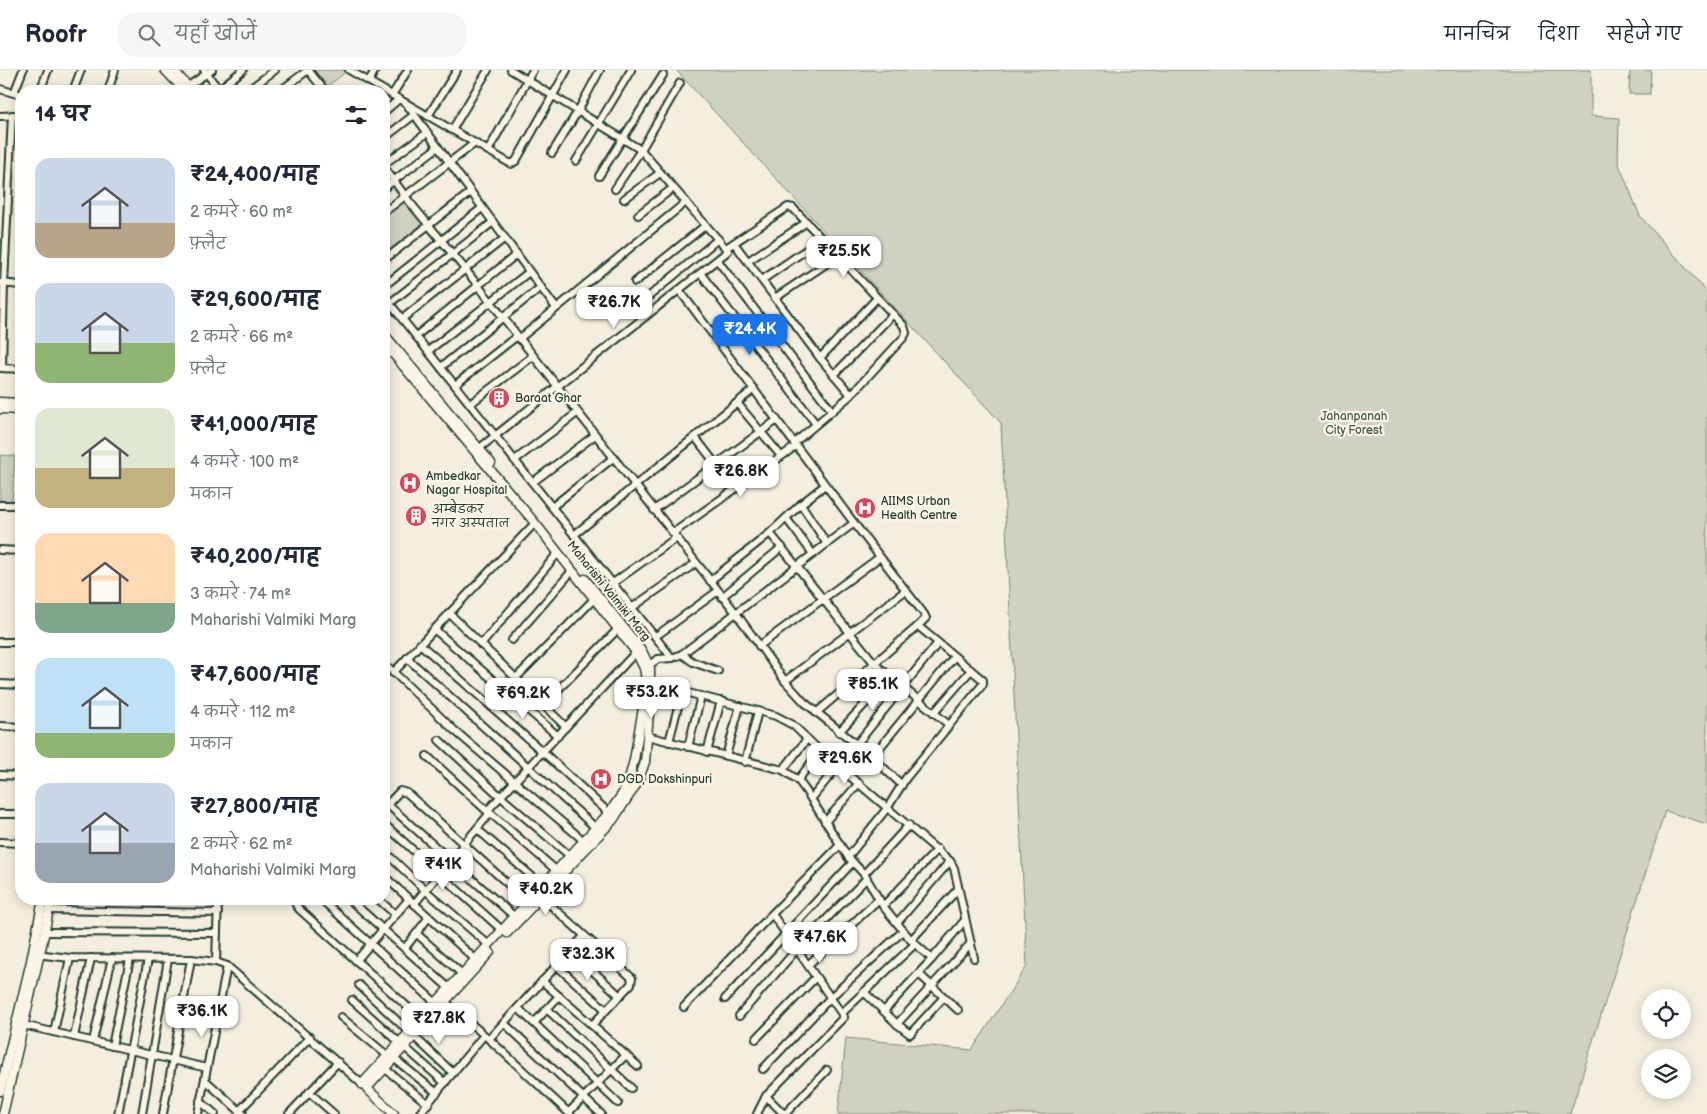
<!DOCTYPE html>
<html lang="hi">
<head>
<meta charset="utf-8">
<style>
  :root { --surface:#fff; --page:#f6f6f7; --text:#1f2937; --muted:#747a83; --line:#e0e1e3; --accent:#1a73e8 }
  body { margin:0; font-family:"Balsamiq Sans","Playpen Sans Deva",sans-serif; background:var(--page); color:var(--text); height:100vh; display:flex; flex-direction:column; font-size:19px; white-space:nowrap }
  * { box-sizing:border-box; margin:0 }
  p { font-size:16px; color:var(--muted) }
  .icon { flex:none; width:28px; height:28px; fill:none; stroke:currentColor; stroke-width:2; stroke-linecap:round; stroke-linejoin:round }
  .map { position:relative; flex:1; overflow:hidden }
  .drawer { position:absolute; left:15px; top:15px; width:375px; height:820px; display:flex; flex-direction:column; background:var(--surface); border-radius:20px; box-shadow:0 2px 12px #0003 }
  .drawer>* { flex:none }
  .controls { position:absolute; left:1641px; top:919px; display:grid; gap:10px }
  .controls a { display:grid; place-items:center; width:50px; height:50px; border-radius:50%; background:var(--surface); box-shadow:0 2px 12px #0003; font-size:25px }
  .price { position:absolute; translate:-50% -42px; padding:0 11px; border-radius:10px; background:#fff; color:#222; font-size:16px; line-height:32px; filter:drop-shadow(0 1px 2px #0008) }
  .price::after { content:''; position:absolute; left:50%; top:30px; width:15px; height:11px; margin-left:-8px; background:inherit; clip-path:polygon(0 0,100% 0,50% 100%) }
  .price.active { background:var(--accent); color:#fff }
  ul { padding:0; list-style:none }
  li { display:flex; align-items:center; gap:15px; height:125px; padding:0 20px }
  li span { display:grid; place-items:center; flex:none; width:140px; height:100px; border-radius:15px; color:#555 }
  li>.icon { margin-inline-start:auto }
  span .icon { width:60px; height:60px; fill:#fffc; stroke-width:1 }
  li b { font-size:21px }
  h2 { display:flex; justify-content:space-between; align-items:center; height:60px; padding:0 20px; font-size:21px }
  header { display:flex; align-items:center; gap:30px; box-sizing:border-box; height:70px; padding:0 25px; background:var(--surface); border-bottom:1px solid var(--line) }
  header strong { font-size:24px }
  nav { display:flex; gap:28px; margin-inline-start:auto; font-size:18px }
  .search { width:350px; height:45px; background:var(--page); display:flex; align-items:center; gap:12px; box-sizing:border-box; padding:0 18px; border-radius:20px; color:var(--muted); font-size:19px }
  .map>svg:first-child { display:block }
  .green { fill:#d0d1c2; stroke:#78877b }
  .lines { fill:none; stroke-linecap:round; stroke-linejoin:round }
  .minor-casing { stroke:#1f3d34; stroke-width:10 }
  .tertiary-casing { stroke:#1f3d34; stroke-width:11 }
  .minor { stroke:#fcf5e5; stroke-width:6 }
  .tertiary { stroke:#fcf5e5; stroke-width:8 }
  .labels { text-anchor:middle; stroke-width:4.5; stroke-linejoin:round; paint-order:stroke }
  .poi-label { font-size:12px; fill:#1f3d34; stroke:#fcf5e5; text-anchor:start }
  .park-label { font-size:12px; fill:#425b50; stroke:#fcf5e5 }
  .street-label { font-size:12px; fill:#1f3d34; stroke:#fcf5e5 }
</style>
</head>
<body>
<header>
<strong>Roofr</strong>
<div class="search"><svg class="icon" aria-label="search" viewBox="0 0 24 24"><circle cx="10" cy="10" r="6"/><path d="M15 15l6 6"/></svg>यहाँ खोजें</div>
<nav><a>मानचित्र</a><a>दिशा</a><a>सहेजे गए</a></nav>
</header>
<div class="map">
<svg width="1707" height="1044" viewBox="0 0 1707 1044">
  <rect width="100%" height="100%" fill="#f3eede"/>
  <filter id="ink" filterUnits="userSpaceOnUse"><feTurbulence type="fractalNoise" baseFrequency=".02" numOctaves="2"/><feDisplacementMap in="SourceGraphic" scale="10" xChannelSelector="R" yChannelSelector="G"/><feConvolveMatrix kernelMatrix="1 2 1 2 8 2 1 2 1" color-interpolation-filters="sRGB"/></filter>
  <g filter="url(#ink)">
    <g class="green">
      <polygon points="311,0 346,0 347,1 325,18"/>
      <polygon points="676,0 1591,0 1591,46 1619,48 1618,92 1640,146 1707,222 1707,754 1665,741 1570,1044 838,1044 846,968 972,980 1027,896 1001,353"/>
      <polygon points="1630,0 1651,0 1650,24 1629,24"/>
      <polygon points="404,127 427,154 384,188 384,175 388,172 384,166 384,143"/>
      <polygon points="0,385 15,386 12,431 0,431"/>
    </g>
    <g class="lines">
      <g class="minor-casing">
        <g id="minor">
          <polyline points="204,0 220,21"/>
          <polyline points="308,0 325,21"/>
          <polyline points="349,0 511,94 516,91 567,0"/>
          <polyline points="369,11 375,0"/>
          <polyline points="0,19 21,25"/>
          <polyline points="184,19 212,0"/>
          <polyline points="219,19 243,0"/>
          <polyline points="40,21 48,0"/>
          <polyline points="73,21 81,0"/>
          <polyline points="108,21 115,0"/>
          <polyline points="247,21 275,0"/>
          <polyline points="280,21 308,0"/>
          <polyline points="14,23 23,0"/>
          <polyline points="392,25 408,0"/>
          <polyline points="408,36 556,238"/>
          <polyline points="384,42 399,29"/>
          <polyline points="0,46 21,45"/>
          <polyline points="428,46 457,0"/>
          <polyline points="452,60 488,0"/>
          <polyline points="384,68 414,45"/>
          <polyline points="488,81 533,0"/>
          <polyline points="552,83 578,41 600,0"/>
          <polyline points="576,91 631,0"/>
          <polyline points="384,94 427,63"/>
          <polyline points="384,97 408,130 465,199 736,543 785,611 804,632 872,687 902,715"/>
          <polyline points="599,106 663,5"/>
          <polyline points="384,118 438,77"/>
          <polyline points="615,119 641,80 680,13"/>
          <polyline points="624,129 660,103"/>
          <polyline points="384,142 475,73"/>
          <polyline points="638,145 673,118"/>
          <polyline points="734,173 820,288 851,325 794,373"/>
          <polyline points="726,178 788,137 793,138 904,256 906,263 904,267 851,325"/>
          <polyline points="384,190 471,122"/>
          <polyline points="718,191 832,341"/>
          <polyline points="748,191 807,152"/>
          <polyline points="701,204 816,354"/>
          <polyline points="762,210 822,169"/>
          <polyline points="635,212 706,155"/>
          <polyline points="0,213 21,215"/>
          <polyline points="384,216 482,138"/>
          <polyline points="680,221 854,453 924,544 926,548 918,556 983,610 983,614 906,708 888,737 848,787"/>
          <polyline points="384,226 672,588"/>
          <polyline points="647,228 718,169"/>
          <polyline points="775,228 838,186"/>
          <polyline points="390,233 493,152"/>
          <polyline points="402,249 505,168"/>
          <polyline points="416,266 517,184"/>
          <polyline points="519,269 686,132"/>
          <polyline points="428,281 529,202"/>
          <polyline points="820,288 877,228"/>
          <polyline points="441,297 541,217"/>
          <polyline points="0,298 21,299"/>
          <polyline points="2,298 4,214 12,45"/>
          <polyline points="834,305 893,244"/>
          <polyline points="455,315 517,266"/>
          <polyline points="737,333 781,386"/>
          <polyline points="470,334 533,286"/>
          <polyline points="695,367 735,419"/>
          <polyline points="476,381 728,181 641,80 511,0"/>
          <polyline points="515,390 577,343"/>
          <polyline points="533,412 595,365"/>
          <polyline points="801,434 827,474"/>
          <polyline points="0,435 21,435"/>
          <polyline points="552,437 613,388"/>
          <polyline points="654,440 777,350"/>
          <polyline points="786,448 813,484"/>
          <polyline points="673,463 796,376"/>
          <polyline points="770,463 875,594 949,655"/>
          <polyline points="574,465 754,319"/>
          <polyline points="0,480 21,481"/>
          <polyline points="710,511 770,463 801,434 825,415"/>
          <polyline points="613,513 676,468"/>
          <polyline points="722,527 782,477"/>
          <polyline points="633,537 696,493"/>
          <polyline points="449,543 566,657"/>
          <polyline points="434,559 558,666"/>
          <polyline points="656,566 718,521"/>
          <polyline points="512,570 572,501"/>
          <polyline points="0,572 21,572"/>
          <polyline points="420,574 543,682 609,743"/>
          <polyline points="481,575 558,483"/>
          <polyline points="759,576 880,487"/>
          <polyline points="682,584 693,592 718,601"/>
          <polyline points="407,588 596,758"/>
          <polyline points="384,593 454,660 584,771"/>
          <polyline points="645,598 658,589 672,588 682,584 854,453"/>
          <polyline points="393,603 535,453"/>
          <polyline points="516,608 594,529"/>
          <polyline points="785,611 905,521"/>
          <polyline points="650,613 758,641 776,646 793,655 820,681 950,791 954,798 974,888"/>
          <polyline points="0,614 21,615"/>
          <polyline points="543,635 618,559"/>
          <polyline points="816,643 918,556"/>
          <polyline points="934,643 971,600"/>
          <polyline points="0,656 21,657"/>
          <polyline points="839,662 890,607"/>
          <polyline points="647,666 783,700 798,710 806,721 848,787 864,804 883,836 911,870 932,889"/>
          <polyline points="439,670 501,727 570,786"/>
          <polyline points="669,672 682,621"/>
          <polyline points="856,675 938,573"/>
          <polyline points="688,677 701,626"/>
          <polyline points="707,682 721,631"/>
          <polyline points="427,686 487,741 636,582"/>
          <polyline points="726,686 740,636"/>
          <polyline points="872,687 954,587"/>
          <polyline points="745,692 758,641"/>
          <polyline points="783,700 807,669"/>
          <polyline points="0,705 21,706"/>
          <polyline points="798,710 820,681"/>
          <polyline points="811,729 838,696"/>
          <polyline points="387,734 515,847"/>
          <polyline points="384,738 400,721 407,723 528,832"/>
          <polyline points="488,741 557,801"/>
          <polyline points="0,744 21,744"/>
          <polyline points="825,752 859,713"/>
          <polyline points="384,754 502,860"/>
          <polyline points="477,759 543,816"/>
          <polyline points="0,772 21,773"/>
          <polyline points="384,781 425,820 489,875"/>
          <polyline points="864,804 909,755"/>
          <polyline points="384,806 476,890"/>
          <polyline points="538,824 632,908 631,914 592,955"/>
          <polyline points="301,829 296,835 299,839 421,949"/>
          <polyline points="321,829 436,933"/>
          <polyline points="349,829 449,918"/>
          <polyline points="378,829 396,845"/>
          <polyline points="414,834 490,743"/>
          <polyline points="883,836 938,779"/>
          <polyline points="49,840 218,843"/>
          <polyline points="772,844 844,947 766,1026 784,1044"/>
          <polyline points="897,853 950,791"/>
          <polyline points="45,862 217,863"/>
          <polyline points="417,864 462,904"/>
          <polyline points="911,870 958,819"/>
          <polyline points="405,878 429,847"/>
          <polyline points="570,880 620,926"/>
          <polyline points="36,884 70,888 191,889 216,892 227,896 362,1014"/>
          <polyline points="356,891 409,829"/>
          <polyline points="216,892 218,829"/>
          <polyline points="808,895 879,829"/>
          <polyline points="557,896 606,940"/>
          <polyline points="919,904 958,940"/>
          <polyline points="542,911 638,996"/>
          <polyline points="359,915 453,1003"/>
          <polyline points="864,922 897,954 910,964 944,927"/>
          <polyline points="725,929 853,792"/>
          <polyline points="352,930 445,1013"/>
          <polyline points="443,930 489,969 570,1044"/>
          <polyline points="684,937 772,844 840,775"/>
          <polyline points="518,938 618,1033"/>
          <polyline points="547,939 631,1018"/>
          <polyline points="884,941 932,889 965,850"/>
          <polyline points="842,943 915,874"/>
          <polyline points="739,946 797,879 867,808"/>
          <polyline points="341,947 388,986"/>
          <polyline points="504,953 601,1044"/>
          <polyline points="534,953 559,926"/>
          <polyline points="897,954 971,873"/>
          <polyline points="23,955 207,998"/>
          <polyline points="54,962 70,888"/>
          <polyline points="74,967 91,888"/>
          <polyline points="489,969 584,866"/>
          <polyline points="756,969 816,907"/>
          <polyline points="93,971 112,888"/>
          <polyline points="112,976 130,889"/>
          <polyline points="391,986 437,1023"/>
          <polyline points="383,997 428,1034"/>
          <polyline points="763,999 831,927 903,861"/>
          <polyline points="205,1010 243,1044"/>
          <polyline points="309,1022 334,1044"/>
          <polyline points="200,1031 215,1044"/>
          <polyline points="239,1041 310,967"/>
          <polyline points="569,1042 626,985"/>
          <polyline points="118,1044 148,889"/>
          <polyline points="142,1044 168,889"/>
          <polyline points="163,1044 191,889"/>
          <polyline points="198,1044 227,896"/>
          <polyline points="289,1044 338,992"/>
          <polyline points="419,1044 484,965"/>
          <polyline points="757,1044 766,1026"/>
          <polyline points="785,1044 827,1000"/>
        </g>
      </g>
      <g class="tertiary-casing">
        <g id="tertiary">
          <polyline points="165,0 185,21"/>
          <polyline points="173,0 192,21"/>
          <polyline points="384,264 491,393"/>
          <polyline points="384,273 535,453 636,582 644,598 647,615 634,690 630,705 623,723 609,743 362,1014 394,1044"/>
          <polyline points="0,332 21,333"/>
          <polyline points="0,339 21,340"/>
          <polyline points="507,863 613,750 638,712 645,692 650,630 650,598 642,581 585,509"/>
          <polyline points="367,1018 490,882"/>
          <polyline points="0,1021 31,891 43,829"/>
          <polyline points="3,1044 43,870 51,829"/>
        </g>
      </g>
      <use href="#minor" class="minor"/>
      <use href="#tertiary" class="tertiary"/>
    </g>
  </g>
  <defs>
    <g id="building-disc" transform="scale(1.125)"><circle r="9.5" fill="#d1495b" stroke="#fcf5e5"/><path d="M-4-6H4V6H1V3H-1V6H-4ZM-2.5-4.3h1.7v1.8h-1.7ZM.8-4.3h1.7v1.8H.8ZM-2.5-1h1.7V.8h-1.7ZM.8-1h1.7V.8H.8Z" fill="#fff"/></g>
    <g id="hospital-disc" transform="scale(1.125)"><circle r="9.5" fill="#d1495b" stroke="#fcf5e5"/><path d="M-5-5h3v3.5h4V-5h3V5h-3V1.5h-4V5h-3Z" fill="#fff"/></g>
  </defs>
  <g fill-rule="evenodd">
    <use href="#building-disc" x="499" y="328"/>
    <use href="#hospital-disc" x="410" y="413"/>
    <use href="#hospital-disc" x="865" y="438"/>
    <use href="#building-disc" x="416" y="446"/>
    <use href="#hospital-disc" x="601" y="709"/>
  </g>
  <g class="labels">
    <g class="poi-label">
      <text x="515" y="332">Baraat Ghar</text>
      <text x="426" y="410">Ambedkar<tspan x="426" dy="14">Nagar Hospital</tspan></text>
      <text x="881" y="435">AIIMS Urban<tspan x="881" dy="14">Health Centre</tspan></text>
      <text x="432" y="443">अम्बेडकर<tspan x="432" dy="14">नगर अस्पताल</tspan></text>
      <text x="617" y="713">DGD, Dakshinpuri</text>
    </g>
    <g class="park-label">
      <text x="1354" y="350">Jahanpanah<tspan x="1354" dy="14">City Forest</tspan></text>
    </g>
    <g class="street-label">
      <text transform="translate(609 521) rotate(51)" y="4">Maharishi Valmiki Marg</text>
    </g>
  </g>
</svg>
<div class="controls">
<a><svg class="icon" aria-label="locate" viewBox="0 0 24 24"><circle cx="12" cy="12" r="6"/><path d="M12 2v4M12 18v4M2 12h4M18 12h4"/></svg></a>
<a><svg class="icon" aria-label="layers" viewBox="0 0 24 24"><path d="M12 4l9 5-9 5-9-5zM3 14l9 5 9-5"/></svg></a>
</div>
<b class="price" style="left:844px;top:208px">₹25.5K</b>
<b class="price" style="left:614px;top:259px">₹26.7K</b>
<b class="price active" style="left:750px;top:286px">₹24.4K</b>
<b class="price" style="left:741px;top:428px">₹26.8K</b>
<b class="price" style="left:873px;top:641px">₹85.1K</b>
<b class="price" style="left:652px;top:649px">₹53.2K</b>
<b class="price" style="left:523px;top:650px">₹69.2K</b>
<b class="price" style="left:845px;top:715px">₹29.6K</b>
<b class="price" style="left:443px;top:821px">₹41K</b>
<b class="price" style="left:546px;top:846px">₹40.2K</b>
<b class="price" style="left:820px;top:894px">₹47.6K</b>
<b class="price" style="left:588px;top:911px">₹32.3K</b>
<b class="price" style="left:202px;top:968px">₹36.1K</b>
<b class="price" style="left:439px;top:975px">₹27.8K</b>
<section class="drawer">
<h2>14 घर<svg class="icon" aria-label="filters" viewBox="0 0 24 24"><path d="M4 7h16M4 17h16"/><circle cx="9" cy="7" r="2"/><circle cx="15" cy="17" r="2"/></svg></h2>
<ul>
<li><span style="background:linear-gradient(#c9d6e8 65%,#b9a48a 0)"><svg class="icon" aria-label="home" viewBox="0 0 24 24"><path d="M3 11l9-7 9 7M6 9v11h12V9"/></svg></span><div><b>₹24,400/माह</b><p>2 कमरे · 60 m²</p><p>फ़्लैट</p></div></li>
<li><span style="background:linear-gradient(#c9d6e8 60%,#8fb573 0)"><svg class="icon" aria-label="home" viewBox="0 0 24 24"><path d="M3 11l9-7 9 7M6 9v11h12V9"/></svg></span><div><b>₹29,600/माह</b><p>2 कमरे · 66 m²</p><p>फ़्लैट</p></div></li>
<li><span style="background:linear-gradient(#dfe7d0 60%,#c2b280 0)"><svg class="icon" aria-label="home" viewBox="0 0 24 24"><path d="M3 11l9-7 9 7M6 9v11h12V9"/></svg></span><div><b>₹41,000/माह</b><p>4 कमरे · 100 m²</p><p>मकान</p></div></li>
<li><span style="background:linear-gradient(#ffd9b3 70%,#7fa58c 0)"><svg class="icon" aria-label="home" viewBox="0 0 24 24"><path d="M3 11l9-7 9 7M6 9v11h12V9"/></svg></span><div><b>₹40,200/माह</b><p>3 कमरे · 74 m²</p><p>Maharishi Valmiki Marg</p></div></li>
<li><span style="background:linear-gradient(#bfe0f5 75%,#8fb573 0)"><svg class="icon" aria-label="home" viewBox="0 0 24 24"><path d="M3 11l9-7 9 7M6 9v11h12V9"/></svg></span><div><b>₹47,600/माह</b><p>4 कमरे · 112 m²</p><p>मकान</p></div></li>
<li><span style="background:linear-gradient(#c9d6e8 60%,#9aa5b1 0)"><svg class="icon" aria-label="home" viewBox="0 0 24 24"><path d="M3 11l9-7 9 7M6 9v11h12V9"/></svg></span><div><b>₹27,800/माह</b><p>2 कमरे · 62 m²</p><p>Maharishi Valmiki Marg</p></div></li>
</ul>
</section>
</div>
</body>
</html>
